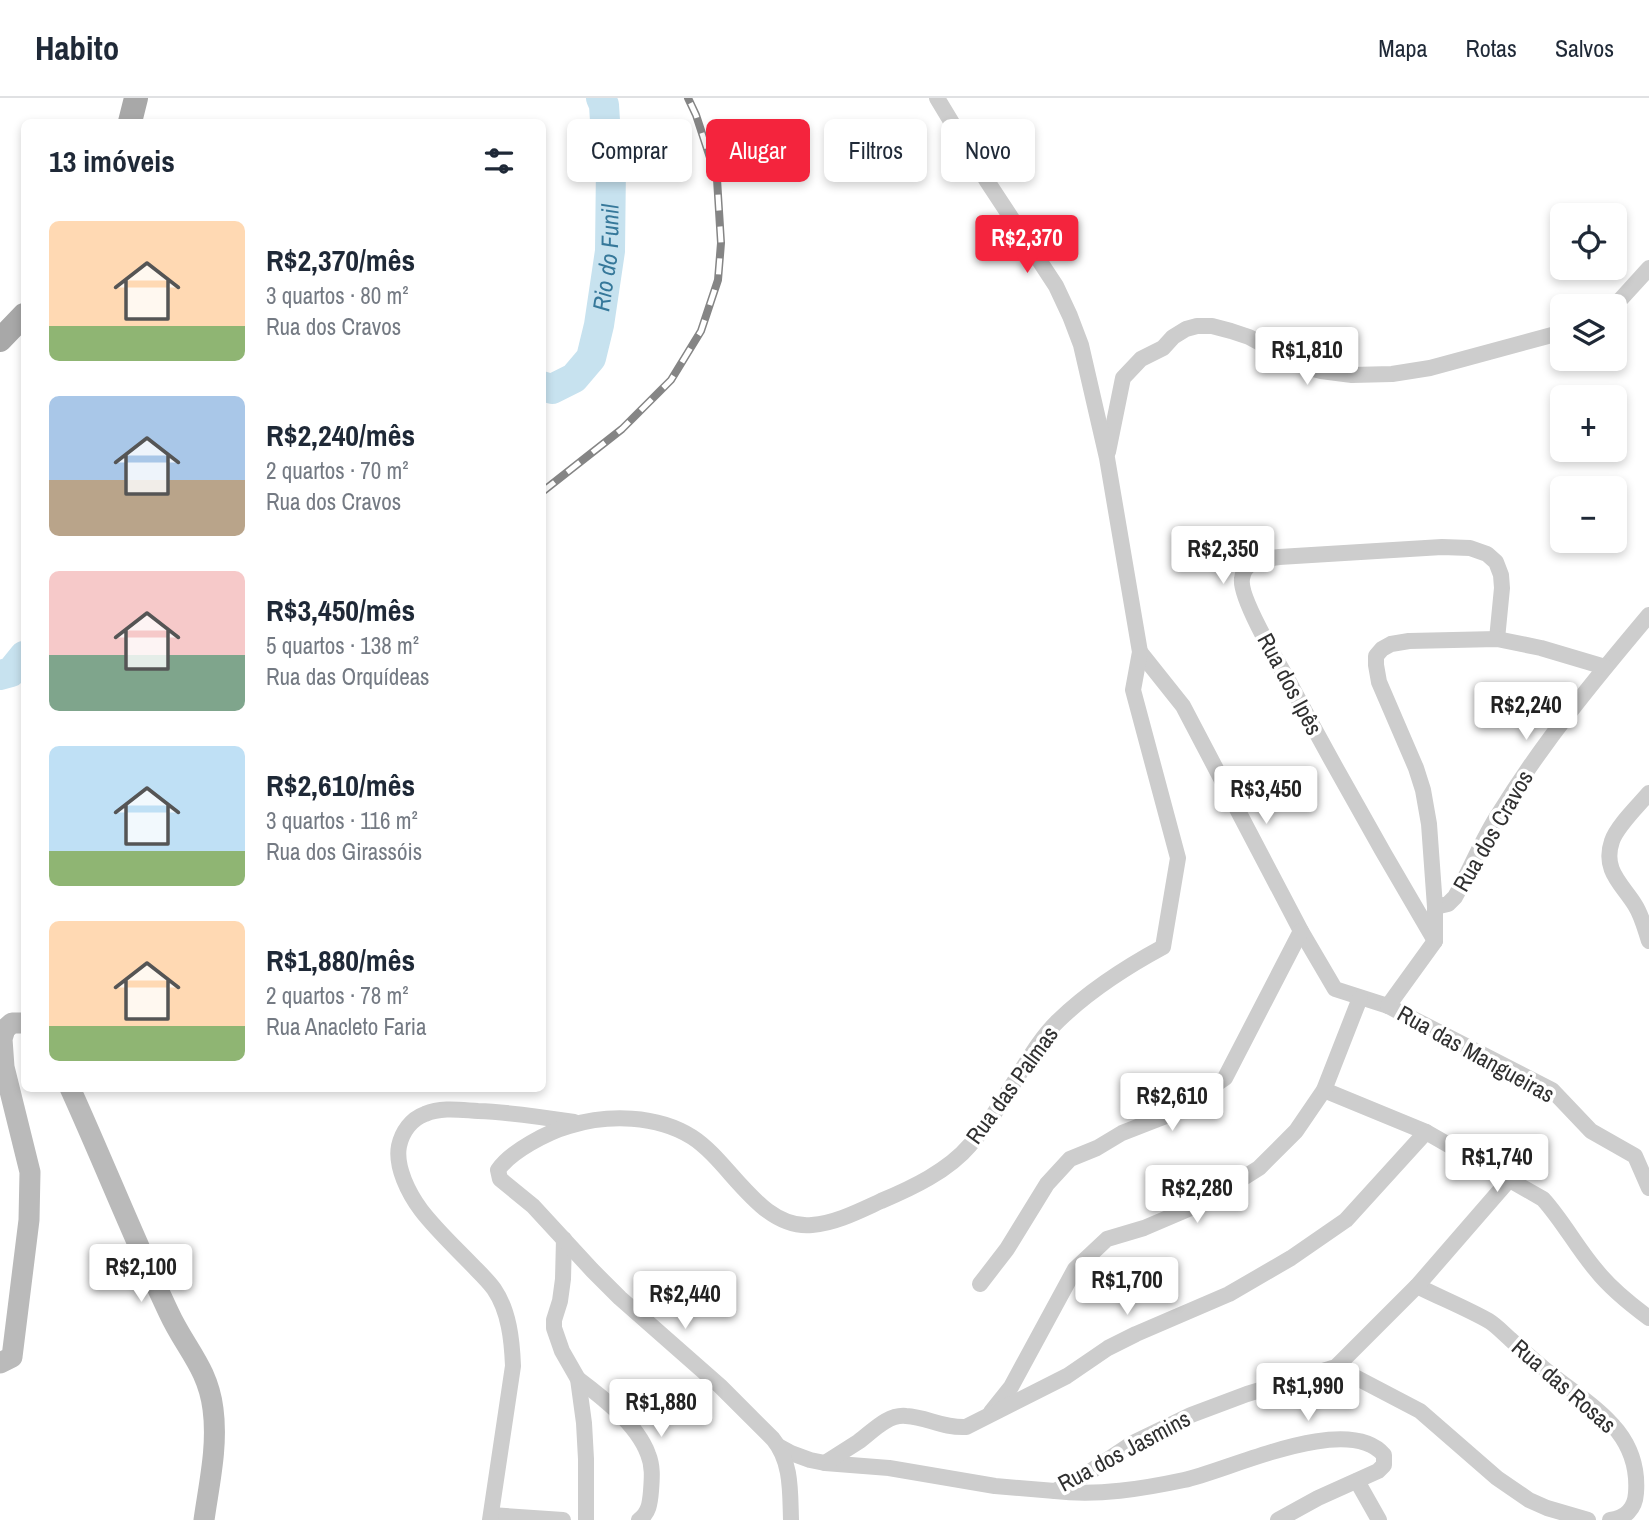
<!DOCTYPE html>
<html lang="pt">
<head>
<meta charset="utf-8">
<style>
  :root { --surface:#fff; --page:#f6f6f7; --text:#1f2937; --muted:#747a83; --line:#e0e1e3; --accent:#f4243d }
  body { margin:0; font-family:"Archivo Narrow",sans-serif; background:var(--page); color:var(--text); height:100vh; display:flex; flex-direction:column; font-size:26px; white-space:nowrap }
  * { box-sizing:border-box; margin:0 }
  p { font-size:23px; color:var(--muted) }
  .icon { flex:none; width:38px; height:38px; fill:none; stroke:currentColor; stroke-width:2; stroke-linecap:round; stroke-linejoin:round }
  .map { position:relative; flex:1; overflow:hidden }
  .side { position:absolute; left:21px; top:21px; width:525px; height:973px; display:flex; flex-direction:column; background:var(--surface); border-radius:10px; box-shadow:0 4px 10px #0003 }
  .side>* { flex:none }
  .guide { position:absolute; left:567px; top:21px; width:665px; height:63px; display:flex; gap:14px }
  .controls { position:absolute; left:1550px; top:105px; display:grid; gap:14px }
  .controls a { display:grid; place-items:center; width:77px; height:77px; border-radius:10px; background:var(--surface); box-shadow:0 4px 10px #0003; font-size:35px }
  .price { position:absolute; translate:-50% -60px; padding:0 16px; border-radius:7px; background:#fff; color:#222; font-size:23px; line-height:46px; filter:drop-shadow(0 2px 4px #0008) }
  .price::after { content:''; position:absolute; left:50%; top:42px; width:21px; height:16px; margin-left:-10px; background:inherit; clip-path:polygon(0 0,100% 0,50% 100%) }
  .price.current { background:var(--accent); color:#fff }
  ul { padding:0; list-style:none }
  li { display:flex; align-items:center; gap:21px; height:175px; padding:0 28px }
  li span { display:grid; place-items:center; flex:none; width:196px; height:140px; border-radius:10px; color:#555 }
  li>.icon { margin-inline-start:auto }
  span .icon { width:84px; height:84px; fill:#fffc; stroke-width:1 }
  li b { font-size:30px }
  h2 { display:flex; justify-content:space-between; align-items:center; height:84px; padding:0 28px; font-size:30px }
  .pill { padding:0 24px; border-radius:10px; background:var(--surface); box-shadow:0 4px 10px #0003; font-size:24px; line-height:63px }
  .pill.current { background:var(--accent); color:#fff }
  header { display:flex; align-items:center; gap:42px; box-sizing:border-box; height:98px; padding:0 35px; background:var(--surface); border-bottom:2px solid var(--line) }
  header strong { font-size:33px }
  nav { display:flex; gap:38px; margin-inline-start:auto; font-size:24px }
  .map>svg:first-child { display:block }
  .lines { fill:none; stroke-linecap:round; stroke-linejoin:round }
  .river { stroke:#c7e2ef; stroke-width:30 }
  .street { stroke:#cdcdcd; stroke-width:16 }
  .secondary { stroke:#bababa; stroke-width:21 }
  .primary { stroke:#a8a8a8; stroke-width:24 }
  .rail-casing { stroke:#858585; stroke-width:8 }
  .rail { stroke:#fff; stroke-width:5; stroke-dasharray:16; stroke-linecap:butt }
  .labels { text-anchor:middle; stroke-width:7; stroke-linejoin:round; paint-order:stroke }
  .street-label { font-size:23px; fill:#303030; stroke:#fff }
  .water-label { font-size:24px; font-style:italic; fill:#36789a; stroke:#fff }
</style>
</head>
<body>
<header>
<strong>Habito</strong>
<nav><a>Mapa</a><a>Rotas</a><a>Salvos</a></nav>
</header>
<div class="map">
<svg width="1649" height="1422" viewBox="0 0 1649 1422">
  <rect width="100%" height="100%" fill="#fff"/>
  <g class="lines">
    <g class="river">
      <path id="s1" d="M542,288L552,291L574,280L591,260L599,227L610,153L611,68L606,39L604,7L601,0"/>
      <polyline points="0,577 11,574 24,558"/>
    </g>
    <g class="street">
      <polyline points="1611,208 1620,202 1649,170"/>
      <polyline points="1108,354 1123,280 1141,261 1163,250 1173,239 1186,231 1197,228 1212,228 1231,233 1249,239 1305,269 1321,273 1352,277 1392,276 1430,270 1563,234"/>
      <polyline points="1140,554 1183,608 1301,833 1335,891 1388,908 1552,992 1591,1033 1635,1058 1649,1090"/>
      <path d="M1649,695C1638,708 1617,728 1612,743C1602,772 1622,786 1635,807C1642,818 1645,831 1649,843"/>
      <path d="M1435,809L1448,806L1455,799C1471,771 1482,741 1500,714C1543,644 1596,580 1649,517"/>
      <path d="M1435,843C1384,757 1335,670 1288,582C1277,563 1239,499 1242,481C1244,462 1264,461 1279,459L1442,449L1470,450L1487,456L1496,464L1501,477L1502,490L1497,541"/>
      <polyline points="1388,908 1435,843 1435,809 1429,726 1423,692 1416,670 1379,584 1376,567 1376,558 1382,551 1391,546 1409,543 1497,541 1541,550 1605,569"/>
      <path d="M1324,992L1426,1034L1543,1101C1563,1123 1577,1150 1596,1172C1611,1191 1630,1206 1649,1220"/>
      <polyline points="564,1141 563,1181 560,1203 554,1222 554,1230 562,1253 578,1281 584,1325 586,1361 586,1422"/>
      <polyline points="980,1186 1007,1151 1047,1086 1070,1061 1097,1050 1122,1035 1176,1014 1225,980 1301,833"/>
      <path d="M1417,1188C1441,1200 1466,1210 1489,1223C1497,1228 1503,1235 1510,1241C1520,1250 1531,1260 1542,1269C1584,1305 1641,1329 1636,1395C1635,1411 1626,1420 1610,1422"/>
      <polyline points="1336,1269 1420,1313 1497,1380 1529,1402 1547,1410 1588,1422"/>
      <path d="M578,1281C602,1299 637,1326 648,1356C653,1368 652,1380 651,1393C650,1405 649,1415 639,1422"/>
      <polyline points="991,1314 1011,1289 1075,1171 1107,1141 1144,1130 1205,1104 1259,1070 1296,1033 1324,992 1360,900"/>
      <polyline points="780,1349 791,1355 810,1362 825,1365 889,1370 995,1388 1055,1393 1082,1379 1133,1345 1191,1317 1247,1296 1336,1269 1417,1188 1509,1082"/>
      <path d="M825,1365C836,1358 847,1351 858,1344C872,1334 887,1316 906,1318C927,1319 942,1330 966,1329L1067,1278L1108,1250L1136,1236L1229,1196L1291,1160L1346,1122L1426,1034"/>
      <polyline points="1357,1383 1379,1422"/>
      <path d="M1055,1393C1098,1398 1142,1391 1184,1382C1230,1372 1347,1314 1384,1357V1367L1378,1373L1318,1400L1278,1422"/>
      <polyline points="491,1417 563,1422"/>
      <path d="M490,1422L513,1268C512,1242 509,1213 494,1191C489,1184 482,1177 476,1171C458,1152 437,1133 421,1112C409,1096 395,1069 399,1048C402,1034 411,1021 425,1016C442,1009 460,1012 478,1013C510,1014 542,1019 574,1024"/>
      <path d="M791,1422C790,1394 792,1364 773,1341L720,1288L620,1200L592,1172L533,1108L500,1081L498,1072C511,1053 548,1034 569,1028C608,1016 657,1017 692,1039C731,1064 760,1132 812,1127C836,1125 859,1113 881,1103C912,1090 948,1073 970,1047C987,1028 1000,1007 1013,986C1027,964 1040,940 1059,922C1089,893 1126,869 1163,849L1178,760L1133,592L1140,554L1107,360L1081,247L1070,218L1056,188L987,83L937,0"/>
    </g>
    <g class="secondary">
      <path d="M70,990C104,1065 134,1141 169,1215C185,1250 208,1270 213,1311C218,1348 209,1386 204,1422"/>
      <polyline points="0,1265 12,1259 29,1122 30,1074 4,969 2,941 5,931 12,925 24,925"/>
    </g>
    <g class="primary">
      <polyline points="130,24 136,0"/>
      <polyline points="0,242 24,217"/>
    </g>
    <g class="rail-casing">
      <polyline id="rail" points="542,394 622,331 671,282 701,233 718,182 721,145 717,81 696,17 688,0"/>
    </g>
    <use href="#rail" class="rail"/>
  </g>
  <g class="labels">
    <g class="street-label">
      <text transform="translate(1290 586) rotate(62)" y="8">Rua dos Ipês</text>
      <text transform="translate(1493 733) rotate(-60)" y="8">Rua dos Cravos</text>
      <text transform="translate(1476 956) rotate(29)" y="8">Rua das Mangueiras</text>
      <text transform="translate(1012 987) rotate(-54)" y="8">Rua das Palmas</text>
      <text transform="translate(1564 1288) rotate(41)" y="8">Rua das Rosas</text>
      <text transform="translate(1124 1353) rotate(-28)" y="8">Rua dos Jasmins</text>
    </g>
    <g class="water-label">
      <text dy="8" stroke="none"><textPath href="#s1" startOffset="163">Rio do Funil</textPath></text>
    </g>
  </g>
</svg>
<div class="controls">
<a><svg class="icon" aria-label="locate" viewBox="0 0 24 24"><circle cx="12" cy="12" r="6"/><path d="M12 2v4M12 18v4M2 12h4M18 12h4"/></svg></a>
<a><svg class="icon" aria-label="layers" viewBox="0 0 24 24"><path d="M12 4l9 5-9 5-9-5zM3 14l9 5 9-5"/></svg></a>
<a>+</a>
<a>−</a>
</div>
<b class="price current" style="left:1027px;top:177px">R$2,370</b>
<b class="price" style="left:1307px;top:289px">R$1,810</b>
<b class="price" style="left:1223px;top:488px">R$2,350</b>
<b class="price" style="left:1526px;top:644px">R$2,240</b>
<b class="price" style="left:1266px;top:728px">R$3,450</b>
<b class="price" style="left:1172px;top:1035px">R$2,610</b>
<b class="price" style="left:1497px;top:1096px">R$1,740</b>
<b class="price" style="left:1197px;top:1127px">R$2,280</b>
<b class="price" style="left:141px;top:1206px">R$2,100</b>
<b class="price" style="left:1127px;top:1219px">R$1,700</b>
<b class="price" style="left:685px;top:1233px">R$2,440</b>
<b class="price" style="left:1308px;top:1325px">R$1,990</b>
<b class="price" style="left:661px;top:1341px">R$1,880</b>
<div class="guide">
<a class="pill">Comprar</a>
<a class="pill current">Alugar</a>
<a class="pill">Filtros</a>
<a class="pill">Novo</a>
</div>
<section class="side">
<h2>13 imóveis<svg class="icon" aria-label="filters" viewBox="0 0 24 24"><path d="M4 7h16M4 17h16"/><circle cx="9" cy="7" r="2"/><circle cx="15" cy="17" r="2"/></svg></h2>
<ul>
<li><span style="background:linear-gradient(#ffd9b3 75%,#8fb573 0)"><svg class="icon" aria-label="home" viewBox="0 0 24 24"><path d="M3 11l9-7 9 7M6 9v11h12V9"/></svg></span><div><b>R$2,370/mês</b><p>3 quartos · 80 m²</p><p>Rua dos Cravos</p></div></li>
<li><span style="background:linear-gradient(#a9c7e8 60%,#b9a48a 0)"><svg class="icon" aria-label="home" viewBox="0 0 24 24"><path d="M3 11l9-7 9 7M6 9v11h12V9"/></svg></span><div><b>R$2,240/mês</b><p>2 quartos · 70 m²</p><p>Rua dos Cravos</p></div></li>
<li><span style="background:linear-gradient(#f6c9c9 60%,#7fa58c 0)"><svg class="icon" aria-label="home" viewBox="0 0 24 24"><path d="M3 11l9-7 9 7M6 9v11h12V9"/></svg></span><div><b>R$3,450/mês</b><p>5 quartos · 138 m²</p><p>Rua das Orquídeas</p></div></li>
<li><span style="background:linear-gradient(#bfe0f5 75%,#8fb573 0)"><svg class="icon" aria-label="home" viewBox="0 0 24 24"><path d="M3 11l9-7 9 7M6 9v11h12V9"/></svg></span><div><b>R$2,610/mês</b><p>3 quartos · 116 m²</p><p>Rua dos Girassóis</p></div></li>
<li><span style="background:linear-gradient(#ffd9b3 75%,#8fb573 0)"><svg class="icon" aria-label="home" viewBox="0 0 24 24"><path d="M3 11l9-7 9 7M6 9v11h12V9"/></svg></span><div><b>R$1,880/mês</b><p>2 quartos · 78 m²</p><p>Rua Anacleto Faria</p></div></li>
</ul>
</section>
</div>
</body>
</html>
